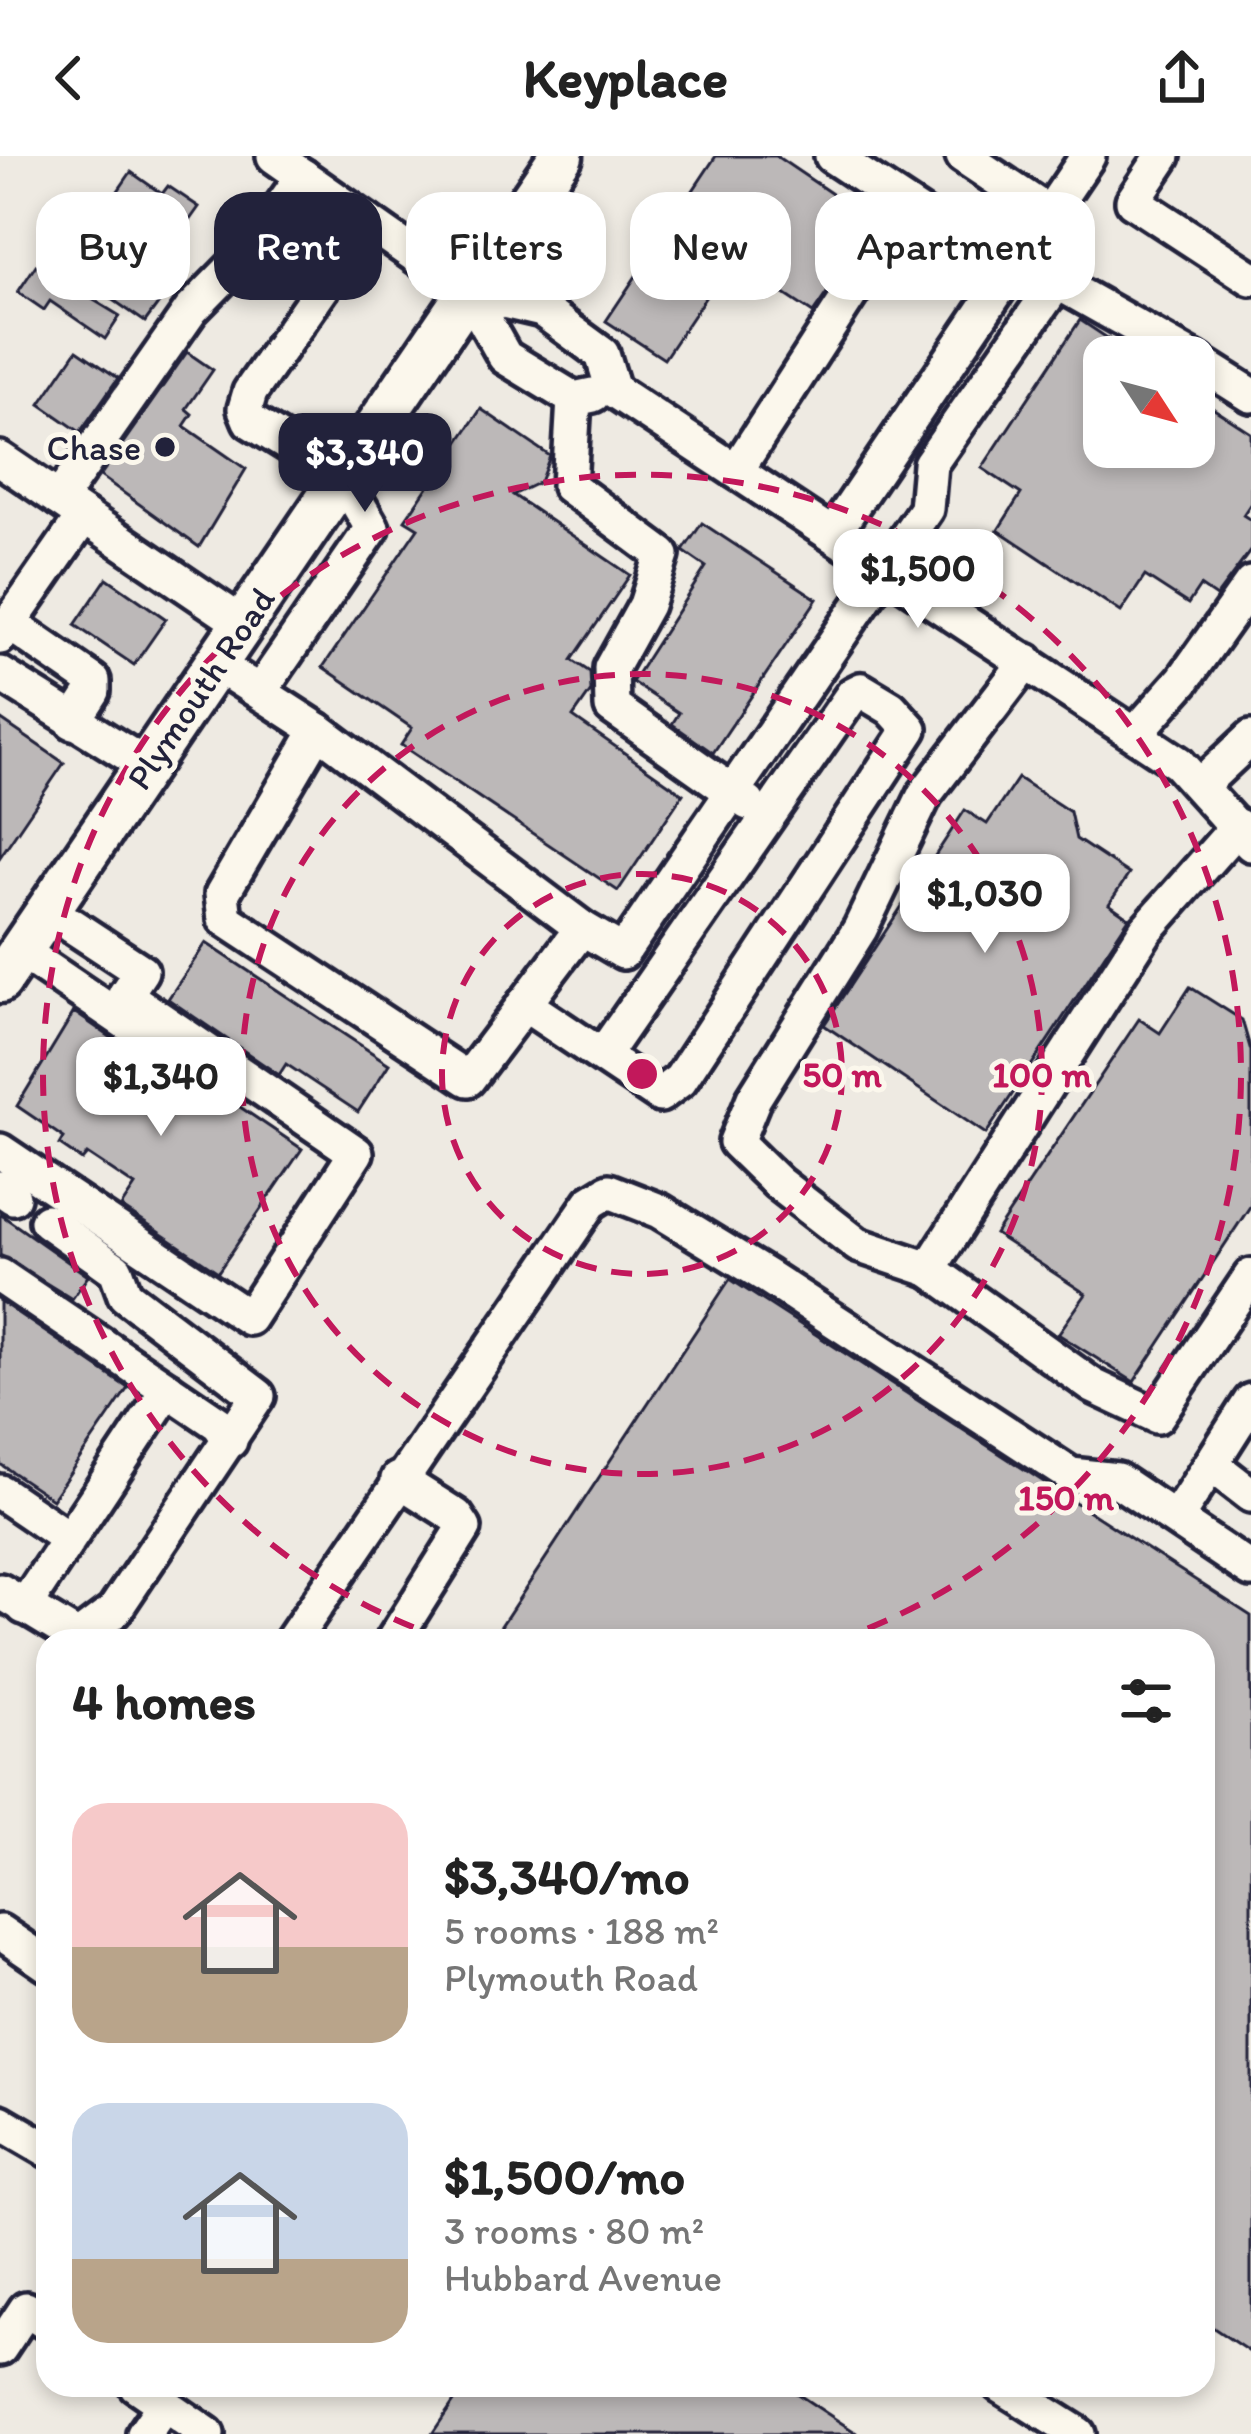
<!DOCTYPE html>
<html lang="en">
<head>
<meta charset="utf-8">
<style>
  :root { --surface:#fff; --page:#f6f6f6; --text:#222; --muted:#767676; --accent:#22223b }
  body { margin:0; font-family:Itim,sans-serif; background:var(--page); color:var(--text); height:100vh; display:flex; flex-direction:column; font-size:45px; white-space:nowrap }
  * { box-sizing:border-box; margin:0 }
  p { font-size:39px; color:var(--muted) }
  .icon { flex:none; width:66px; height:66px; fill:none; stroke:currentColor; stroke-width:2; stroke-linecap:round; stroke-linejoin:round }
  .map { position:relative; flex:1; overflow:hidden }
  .side { position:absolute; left:36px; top:1473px; width:1179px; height:768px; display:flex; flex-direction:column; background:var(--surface); border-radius:36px; box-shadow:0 6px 18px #0003 }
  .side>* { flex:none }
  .banner { position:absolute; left:36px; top:36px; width:1179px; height:108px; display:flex; gap:24px }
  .needle { width:78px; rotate:126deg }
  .buttons { position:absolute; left:1083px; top:180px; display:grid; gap:24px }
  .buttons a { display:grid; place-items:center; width:132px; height:132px; border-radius:24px; background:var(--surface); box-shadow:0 6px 18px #0003; font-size:60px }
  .price { position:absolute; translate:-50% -102px; padding:0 27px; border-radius:24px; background:#fff; color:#222; font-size:39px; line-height:78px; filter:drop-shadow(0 3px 6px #0008) }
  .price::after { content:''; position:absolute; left:50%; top:72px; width:36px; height:27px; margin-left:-18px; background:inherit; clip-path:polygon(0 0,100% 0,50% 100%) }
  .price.active { background:var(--accent); color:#fff }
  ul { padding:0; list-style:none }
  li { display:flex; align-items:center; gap:36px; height:300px; padding:0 36px }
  li span { display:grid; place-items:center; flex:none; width:336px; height:240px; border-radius:36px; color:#555 }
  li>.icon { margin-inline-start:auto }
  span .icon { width:144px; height:144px; fill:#fffc; stroke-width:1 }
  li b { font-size:51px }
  h2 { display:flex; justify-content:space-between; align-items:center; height:144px; padding:0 36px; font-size:51px }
  .chip { padding:0 42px; border-radius:36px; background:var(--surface); box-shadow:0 6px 18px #0003; font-size:42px; line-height:108px }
  .chip.active { background:var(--accent); color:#fff }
  header { display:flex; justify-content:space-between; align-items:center; height:156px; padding:0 36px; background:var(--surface); font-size:54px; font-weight:800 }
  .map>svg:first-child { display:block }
  .building { fill:#bcb8b8; stroke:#22223b; stroke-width:3 }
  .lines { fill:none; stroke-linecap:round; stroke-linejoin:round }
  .minor-casing { stroke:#22223b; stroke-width:42 }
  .major-casing { stroke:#22223b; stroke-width:51 }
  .minor { stroke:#fbf7ec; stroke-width:33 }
  .major { stroke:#fbf7ec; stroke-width:42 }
  .ring { fill:none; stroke:#c2185b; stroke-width:6; stroke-dasharray:21 15 }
  .poi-dot { fill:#22223b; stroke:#fbf7ec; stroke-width:4.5 }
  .labels { text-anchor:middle; stroke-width:10; stroke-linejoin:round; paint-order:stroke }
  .poi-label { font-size:36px; fill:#22223b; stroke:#fbf7ec; text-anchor:end }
  .street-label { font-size:36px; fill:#22223b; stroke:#fbf7ec }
  .centre { fill:#c2185b; stroke:#fbf7ec; stroke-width:6 }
  .ring-label { font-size:36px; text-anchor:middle; font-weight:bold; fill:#c2185b; stroke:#fbf7ec; stroke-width:10; stroke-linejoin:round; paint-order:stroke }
</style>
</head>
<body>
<header><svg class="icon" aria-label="back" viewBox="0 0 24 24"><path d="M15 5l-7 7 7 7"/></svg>Keyplace<svg class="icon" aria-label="share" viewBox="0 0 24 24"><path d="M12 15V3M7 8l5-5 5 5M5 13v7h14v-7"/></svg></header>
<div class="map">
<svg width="1251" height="2278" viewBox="0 0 1251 2278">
  <rect width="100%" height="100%" fill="#eeeae2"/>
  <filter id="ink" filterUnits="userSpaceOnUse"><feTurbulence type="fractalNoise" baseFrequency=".00833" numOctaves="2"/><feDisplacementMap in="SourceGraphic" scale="24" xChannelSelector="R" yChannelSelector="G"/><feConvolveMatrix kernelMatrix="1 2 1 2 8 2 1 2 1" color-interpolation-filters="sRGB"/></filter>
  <g filter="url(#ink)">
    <g class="building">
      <polygon points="716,0 776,0 875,67 813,157 731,103 664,203 606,165"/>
      <polygon points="131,16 162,38 168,30 199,51 165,99 141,81 146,74 109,48"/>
      <polygon points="36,109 120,160 105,183 50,145 44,154 18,136"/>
      <polygon points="131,117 164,140 145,166 112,143"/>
      <polygon points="1080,164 1136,201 1104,201 1104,291 1194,291 1194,240 1251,277 1251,347 1243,359 1251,364 1251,394 1216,441 1200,430 1188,448 1145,420 1121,456 998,374 1021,338 982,312"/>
      <polygon points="77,194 118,222 80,276 40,248"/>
      <polygon points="187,196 213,214 186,253 192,258 184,270 246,313 199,391 100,320"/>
      <polygon points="481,253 550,300 540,326 513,339 630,419 572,504 590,516 591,535 573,561 683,638 618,735 401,589 412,572 323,511 418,372 405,364"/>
      <polygon points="702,367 817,443 713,597 672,568 679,557 632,526 706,411 683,395"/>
      <polygon points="107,422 166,463 134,509 75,469"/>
      <polygon points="0,563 64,607 0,701"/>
      <polygon points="1018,622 1070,656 1076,683 1129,718 1109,748 1129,762 986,978 824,869 965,654 987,668"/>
      <polygon points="206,787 389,908 358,956 286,908 279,919 168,843"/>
      <polygon points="1190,831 1242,864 1251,895 1251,1049 1134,1226 1058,1178 1086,1138 995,1078 1139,863 1160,877"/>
      <polygon points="74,856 135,898 159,896 302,993 218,1116 121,1051 135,1030 87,998 82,1004 60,989 64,982 17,950"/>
      <polygon points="0,1058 88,1120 72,1143 0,1099"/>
      <polygon points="730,1123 1251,1460 1251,2197 1203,2165 1203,1485 491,1485"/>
      <polygon points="0,1145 128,1232 52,1343 0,1308"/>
      <polygon points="465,2229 784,2229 858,2278 432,2278"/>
    </g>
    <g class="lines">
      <g class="minor-casing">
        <g id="minor">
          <polyline points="274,0 469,137 542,154 602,198 613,234 1178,607 1251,688"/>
          <polyline points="832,0 1011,118"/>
          <polyline points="963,0 1050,58"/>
          <polyline points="1163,0 1133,45 1251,122"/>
          <polyline points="469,137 505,201 574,243 593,239"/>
          <polyline points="1194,203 1251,239"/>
          <polyline points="574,243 569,330 662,399 646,449 611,512 612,551 748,647"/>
          <polyline points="0,303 243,468"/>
          <polyline points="736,315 873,103"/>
          <polyline points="59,343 191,154 253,91 303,20"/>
          <polyline points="833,378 1088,0"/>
          <polyline points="9,467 93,525 93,535 73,566"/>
          <polyline points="0,481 84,360"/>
          <polyline points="216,508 318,574 582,772 623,796 926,353 930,308 1057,126 1190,201"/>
          <polyline points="0,518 147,610"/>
          <polyline points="261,534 372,372 343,322 250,265 245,253 250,236 368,66"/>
          <polyline points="318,574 222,738 225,763 468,923 582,772"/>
          <polyline points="1135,578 1183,524 1251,428"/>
          <polyline points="1201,629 1251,582"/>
          <polyline points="1238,670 1146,774 929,1113 1093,1230 1157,1260 1251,1120"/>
          <polyline points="21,795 146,880"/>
          <polyline points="524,848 660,939 680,924 910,573 891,552 861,534 853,538 602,900"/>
          <polyline points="0,995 249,1162 356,997 125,839 141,815 48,754"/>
          <polyline points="0,1032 13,1041"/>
          <polyline points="929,1113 858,1089 778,1027 736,986 754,942 860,773 925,638 1027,505"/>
          <polyline points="0,1120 219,1268 230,1285"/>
          <polyline points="1251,1245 1211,1308 1251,1339"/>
          <polyline points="0,1336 66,1381"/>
          <polyline points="1176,1362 1211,1308"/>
          <polyline points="0,1435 78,1482 114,1455 258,1240 125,1139 116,1114 47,1065"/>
          <polyline points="24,1451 168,1233"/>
          <polyline points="292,1485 591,1046 609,1035 660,1055 768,1121 1071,1319 1117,1324 1251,1414"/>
          <polyline points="393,1485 464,1372 456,1360 398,1323"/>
          <polyline points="0,1776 48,1809"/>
          <polyline points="0,1966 48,1994"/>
          <polyline points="0,2192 26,2153 48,2168"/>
          <polyline points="136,2229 207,2278"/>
          <polyline points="1000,2229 1078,2278"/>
          <polyline points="144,2278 164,2249"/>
        </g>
      </g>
      <g class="major-casing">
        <polyline id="major" points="0,825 561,0"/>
      </g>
      <use href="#minor" class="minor"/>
      <use href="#major" class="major"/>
    </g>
  </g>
  <g class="ring">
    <circle cx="642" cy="918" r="200"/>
    <circle cx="642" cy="918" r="400"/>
    <path d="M447 1484A599 599 0 1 1 837 1484"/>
  </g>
  <circle class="poi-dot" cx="165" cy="291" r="12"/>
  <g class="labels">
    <g class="poi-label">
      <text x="141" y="304">Chase</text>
    </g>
    <g class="street-label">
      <text transform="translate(200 532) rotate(-56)" y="13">Plymouth Road</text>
    </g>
  </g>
  <circle cx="642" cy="918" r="18" class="centre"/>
  <g class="ring-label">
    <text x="842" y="931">50 m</text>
    <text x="1042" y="931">100 m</text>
    <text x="1066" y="1354">150 m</text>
  </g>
</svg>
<div class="buttons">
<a><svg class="needle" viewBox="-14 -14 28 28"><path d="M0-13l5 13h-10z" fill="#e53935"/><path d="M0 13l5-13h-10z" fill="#767676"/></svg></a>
</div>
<b class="price active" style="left:365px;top:359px">$3,340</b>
<b class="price" style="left:918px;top:475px">$1,500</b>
<b class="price" style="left:985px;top:800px">$1,030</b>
<b class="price" style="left:161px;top:983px">$1,340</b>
<div class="banner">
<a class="chip">Buy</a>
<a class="chip active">Rent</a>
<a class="chip">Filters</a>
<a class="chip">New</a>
<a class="chip">Apartment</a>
</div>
<section class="side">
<h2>4 homes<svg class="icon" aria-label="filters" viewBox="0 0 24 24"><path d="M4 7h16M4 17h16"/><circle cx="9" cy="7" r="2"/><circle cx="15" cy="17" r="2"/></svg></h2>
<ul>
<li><span style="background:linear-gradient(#f6c9c9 60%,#b9a48a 0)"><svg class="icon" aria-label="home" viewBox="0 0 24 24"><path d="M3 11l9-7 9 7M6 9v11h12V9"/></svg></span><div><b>$3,340/mo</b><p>5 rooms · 188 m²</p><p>Plymouth Road</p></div></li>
<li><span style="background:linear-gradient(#c9d6e8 65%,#b9a48a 0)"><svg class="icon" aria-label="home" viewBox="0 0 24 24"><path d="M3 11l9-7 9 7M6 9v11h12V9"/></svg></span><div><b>$1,500/mo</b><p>3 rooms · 80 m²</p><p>Hubbard Avenue</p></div></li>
</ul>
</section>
</div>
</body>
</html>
